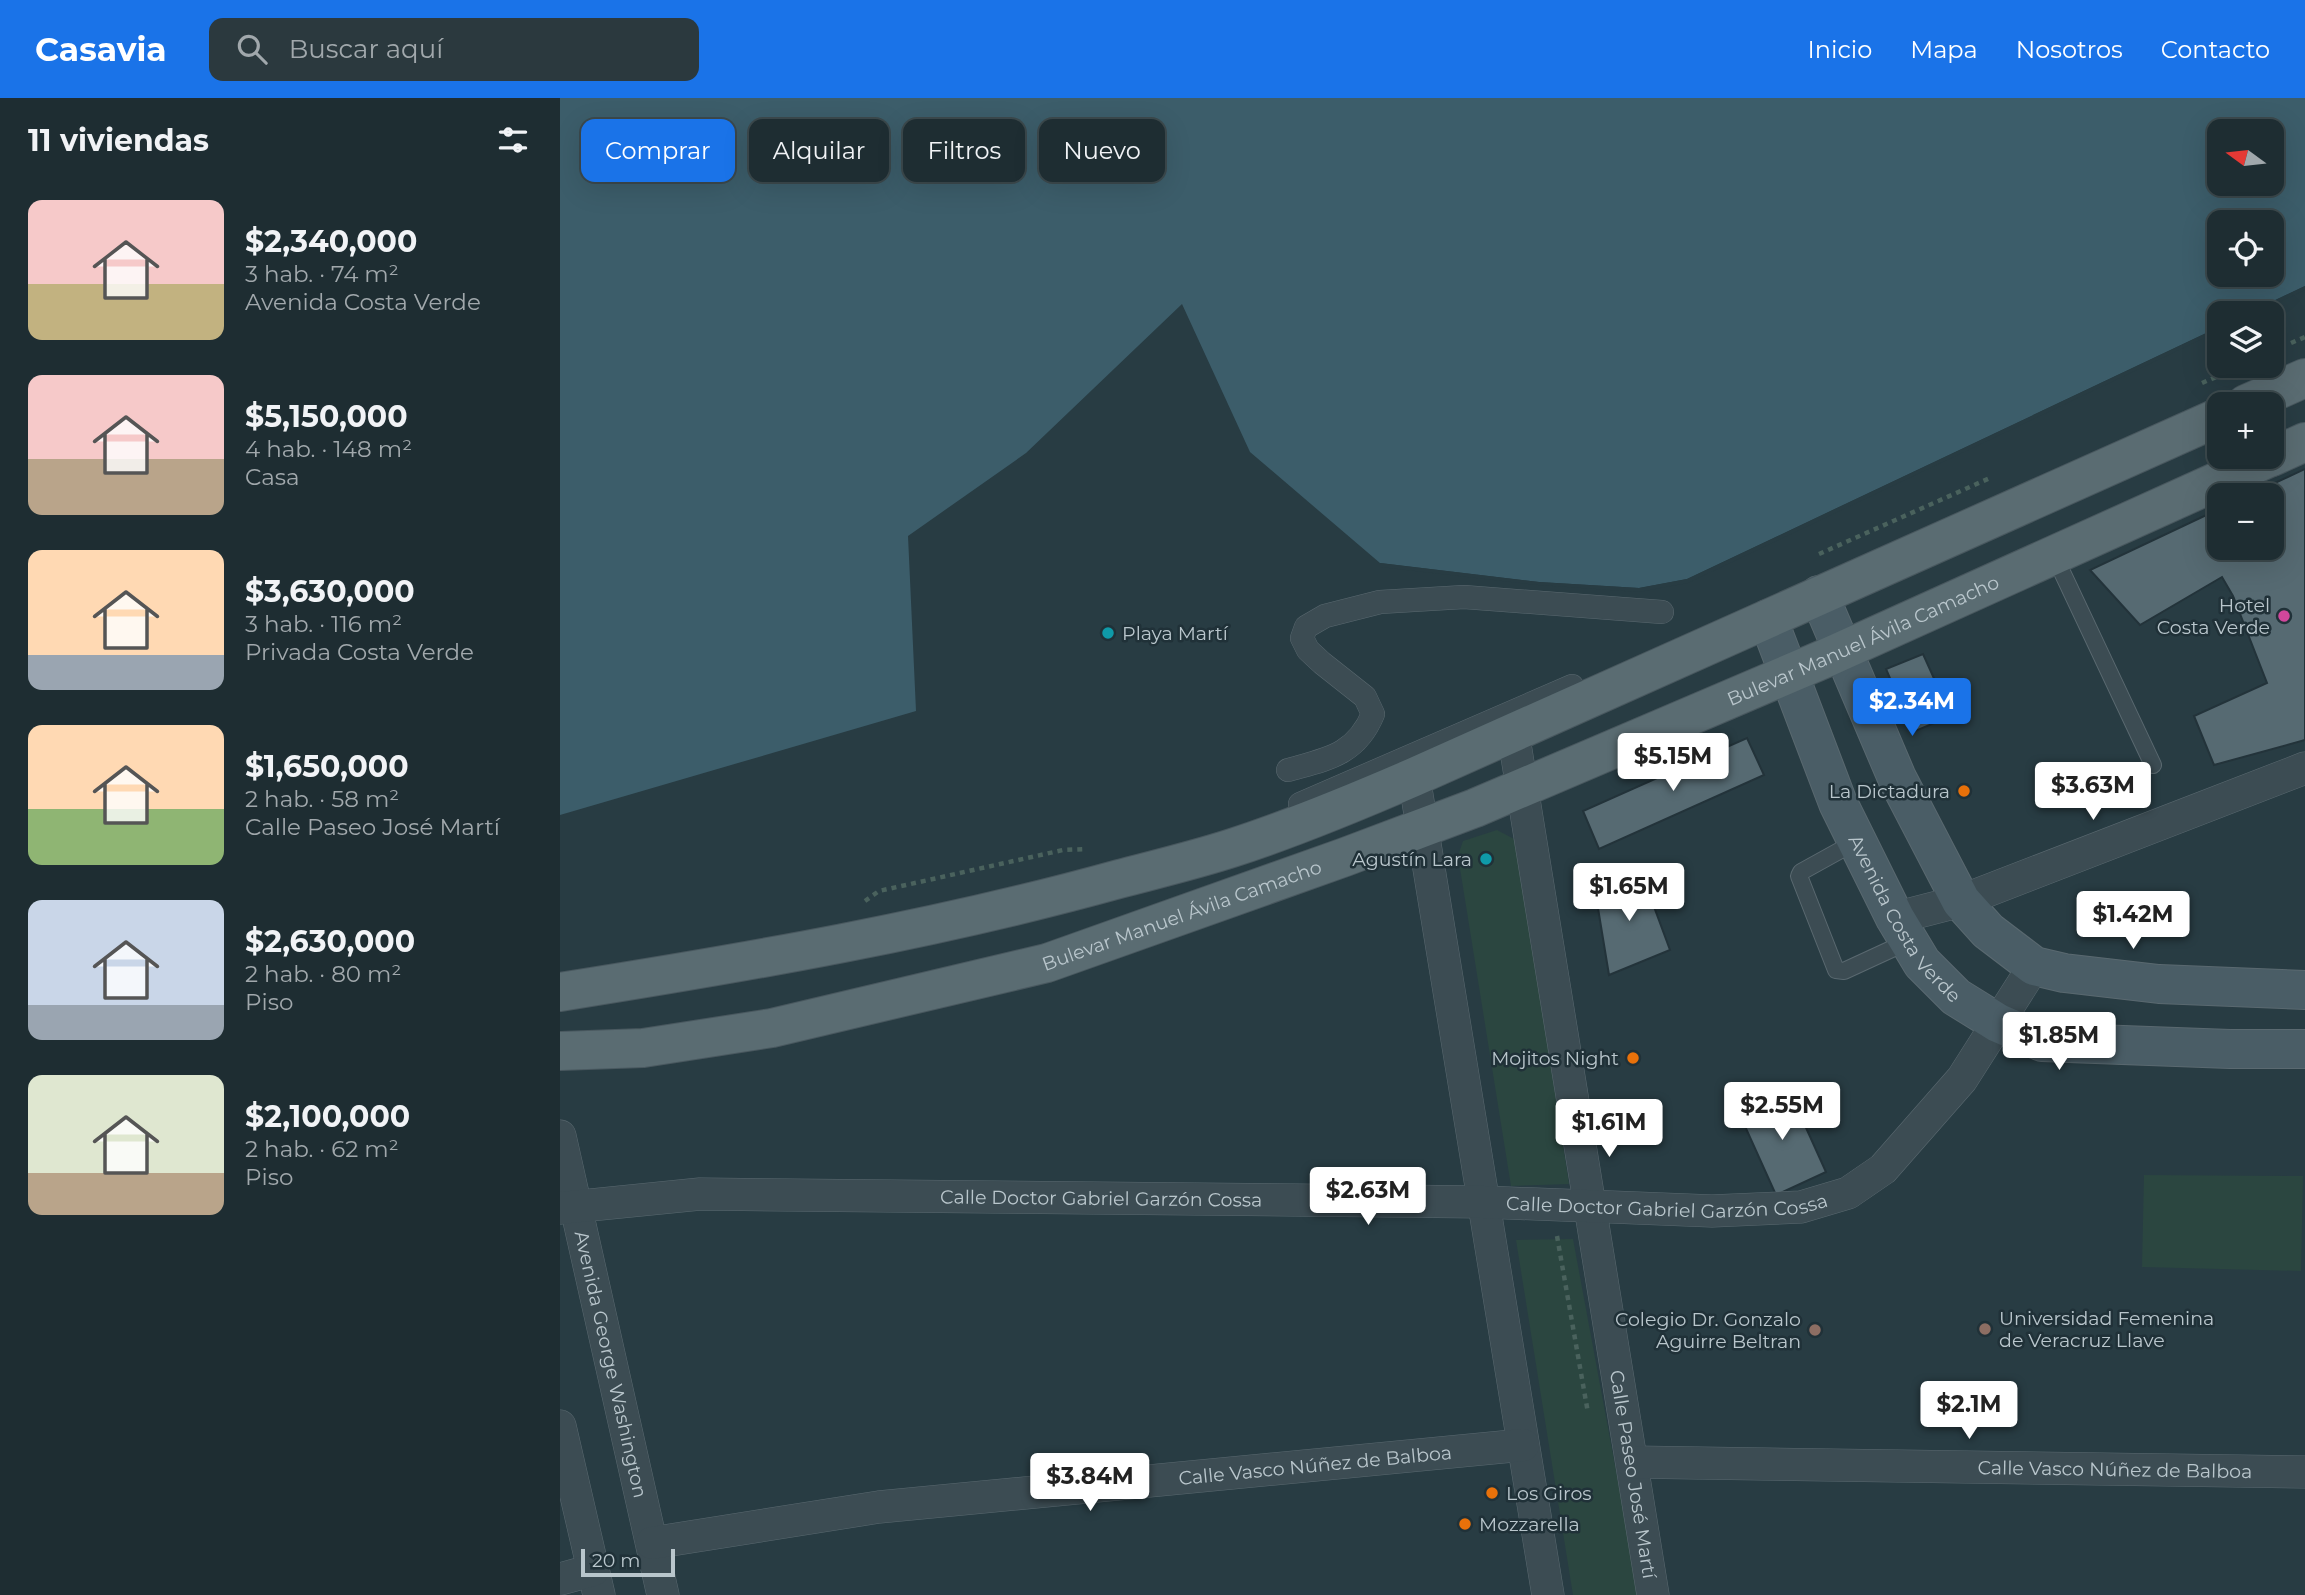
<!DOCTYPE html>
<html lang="es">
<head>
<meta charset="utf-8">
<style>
  :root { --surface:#1e2d32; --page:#2b393e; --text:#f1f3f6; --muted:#a1a8ac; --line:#3c494d; --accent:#1a73e8 }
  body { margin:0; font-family:Montserrat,sans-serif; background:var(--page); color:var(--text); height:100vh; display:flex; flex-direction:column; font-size:26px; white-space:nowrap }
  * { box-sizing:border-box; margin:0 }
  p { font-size:23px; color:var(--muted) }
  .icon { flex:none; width:38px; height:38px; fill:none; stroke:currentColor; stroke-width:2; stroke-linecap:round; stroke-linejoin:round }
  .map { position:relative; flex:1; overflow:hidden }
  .sheet { display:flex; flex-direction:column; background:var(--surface); width:560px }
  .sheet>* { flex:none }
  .guide { position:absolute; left:21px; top:21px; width:665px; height:63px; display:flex; gap:14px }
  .needle { width:46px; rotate:285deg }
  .buttons { position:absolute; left:1647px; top:21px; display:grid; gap:14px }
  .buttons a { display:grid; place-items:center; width:77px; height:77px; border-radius:14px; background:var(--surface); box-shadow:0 7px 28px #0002,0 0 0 2px var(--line); font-size:35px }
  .scale { position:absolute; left:21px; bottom:18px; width:94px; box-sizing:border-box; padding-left:7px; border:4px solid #b9c6cc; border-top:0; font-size:19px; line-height:24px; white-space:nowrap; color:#b9c6cc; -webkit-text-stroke:5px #203138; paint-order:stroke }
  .price { position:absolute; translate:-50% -60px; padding:0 16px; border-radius:7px; background:#fff; color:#222; font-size:23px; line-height:46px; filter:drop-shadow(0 2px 4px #0008) }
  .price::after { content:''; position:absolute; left:50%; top:42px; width:21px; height:16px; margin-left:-10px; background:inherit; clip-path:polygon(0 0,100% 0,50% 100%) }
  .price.selected { background:var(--accent); color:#fff }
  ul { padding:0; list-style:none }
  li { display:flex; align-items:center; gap:21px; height:175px; padding:0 28px }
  li span { display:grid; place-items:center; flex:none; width:196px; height:140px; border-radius:14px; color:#555 }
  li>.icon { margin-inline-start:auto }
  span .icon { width:84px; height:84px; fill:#fffc; stroke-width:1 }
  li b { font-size:30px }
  h2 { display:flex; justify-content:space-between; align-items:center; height:84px; padding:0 28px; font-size:30px }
  .tag { padding:0 24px; border-radius:14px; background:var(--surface); box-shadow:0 7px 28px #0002,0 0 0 2px var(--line); font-size:24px; line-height:63px }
  .tag.selected { background:var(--accent); color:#fff }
  header { display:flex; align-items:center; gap:42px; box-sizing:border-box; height:98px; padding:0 35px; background:var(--accent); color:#fff }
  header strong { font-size:33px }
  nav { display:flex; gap:38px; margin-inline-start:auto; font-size:24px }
  .search { width:490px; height:63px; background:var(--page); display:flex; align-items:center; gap:18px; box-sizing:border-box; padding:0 24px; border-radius:14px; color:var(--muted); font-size:26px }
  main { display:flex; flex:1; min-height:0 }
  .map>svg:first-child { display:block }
  .green { fill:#2b4640 }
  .water { fill:#3c5d6a; fill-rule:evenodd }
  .pier { fill:#283c43 }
  .building { fill:#566a72; stroke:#23333a; stroke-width:2 }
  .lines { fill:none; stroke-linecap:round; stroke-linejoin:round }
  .service-casing { stroke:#5a6970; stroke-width:18 }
  .pedestrian-casing { stroke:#5a6970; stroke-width:24 }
  .minor-casing { stroke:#5a6970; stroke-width:33 }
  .secondary-casing { stroke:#5a6970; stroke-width:40 }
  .primary-casing { stroke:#49585f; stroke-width:40 }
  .path { stroke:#4a625d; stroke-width:4.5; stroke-dasharray:5 5; stroke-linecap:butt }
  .service { stroke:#3c4c53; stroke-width:16 }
  .pedestrian { stroke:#3c4c53; stroke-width:23 }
  .minor { stroke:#3c4c53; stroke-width:32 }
  .secondary { stroke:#4a5d66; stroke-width:38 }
  .primary { stroke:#5a6c72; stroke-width:38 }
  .hotel-dot { fill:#d1479c; stroke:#203138; stroke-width:2.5 }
  .culture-dot { fill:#0f9aa8; stroke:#203138; stroke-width:2.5 }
  .food-dot { fill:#e8710a; stroke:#203138; stroke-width:2.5 }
  .education-dot { fill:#8d6e63; stroke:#203138; stroke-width:2.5 }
  .labels { text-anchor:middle; stroke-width:5; stroke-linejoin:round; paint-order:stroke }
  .poi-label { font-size:19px; fill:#b9c6cc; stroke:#203138; text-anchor:end }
  .street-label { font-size:19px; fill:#b9c6cc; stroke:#203138 }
</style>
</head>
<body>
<header>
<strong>Casavia</strong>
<div class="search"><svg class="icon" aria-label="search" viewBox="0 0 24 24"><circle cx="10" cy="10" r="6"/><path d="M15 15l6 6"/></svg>Buscar aquí</div>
<nav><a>Inicio</a><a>Mapa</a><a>Nosotros</a><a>Contacto</a></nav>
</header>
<main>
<section class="sheet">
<h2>11 viviendas<svg class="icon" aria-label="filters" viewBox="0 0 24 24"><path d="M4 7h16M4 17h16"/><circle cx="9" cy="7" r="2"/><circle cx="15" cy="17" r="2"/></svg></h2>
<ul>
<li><span style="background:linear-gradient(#f6c9c9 60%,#c2b280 0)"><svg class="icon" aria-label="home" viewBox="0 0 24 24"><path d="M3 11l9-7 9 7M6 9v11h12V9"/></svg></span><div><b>$2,340,000</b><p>3 hab. · 74 m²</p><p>Avenida Costa Verde</p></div></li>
<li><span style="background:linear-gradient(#f6c9c9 60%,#b9a48a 0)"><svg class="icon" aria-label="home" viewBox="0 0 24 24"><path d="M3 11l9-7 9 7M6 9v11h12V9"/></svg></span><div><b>$5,150,000</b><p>4 hab. · 148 m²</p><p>Casa</p></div></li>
<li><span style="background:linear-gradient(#ffd9b3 75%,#9aa5b1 0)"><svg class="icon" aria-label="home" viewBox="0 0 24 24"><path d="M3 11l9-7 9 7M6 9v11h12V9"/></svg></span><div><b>$3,630,000</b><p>3 hab. · 116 m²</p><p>Privada Costa Verde</p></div></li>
<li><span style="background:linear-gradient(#ffd9b3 60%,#8fb573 0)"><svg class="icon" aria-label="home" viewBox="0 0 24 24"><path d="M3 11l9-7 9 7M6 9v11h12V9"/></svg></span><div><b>$1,650,000</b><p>2 hab. · 58 m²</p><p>Calle Paseo José Martí</p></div></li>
<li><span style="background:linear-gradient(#c9d6e8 75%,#9aa5b1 0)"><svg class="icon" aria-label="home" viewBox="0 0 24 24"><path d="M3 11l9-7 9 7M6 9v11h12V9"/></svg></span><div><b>$2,630,000</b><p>2 hab. · 80 m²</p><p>Piso</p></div></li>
<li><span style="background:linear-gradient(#dfe7d0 70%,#b9a48a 0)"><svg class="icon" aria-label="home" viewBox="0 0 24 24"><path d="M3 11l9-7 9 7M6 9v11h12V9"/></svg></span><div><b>$2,100,000</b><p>2 hab. · 62 m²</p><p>Piso</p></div></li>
</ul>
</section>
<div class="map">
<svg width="1745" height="1497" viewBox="0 0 1745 1497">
  <rect width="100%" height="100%" fill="#283c43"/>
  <g class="green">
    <polygon points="937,732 956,742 1009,1086 951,1088 898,758 903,743"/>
    <polygon points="1584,1077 1743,1078 1741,1173 1582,1169"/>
    <polygon points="1013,1141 1079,1497 1013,1497 956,1142"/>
  </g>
  <path class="water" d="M0,0H1745V188L1688,215H1659V229L1127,481L1079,490L979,484L820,465L690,354L622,206L466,355L348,438L356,613L0,717ZM1659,33H1712V86H1659ZM1659,124H1712V177H1659Z"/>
  <g class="pier">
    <polygon points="1745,188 1745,192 1696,215 1688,215"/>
    <polygon points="1659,229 1659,233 1128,485 1079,494 978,487 820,469 820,465 979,484 1079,490 1127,481"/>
  </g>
  <g class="building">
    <polygon points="1745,371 1745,642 1654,667 1634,618 1707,585 1673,498 1662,479 1580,527 1530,472 1659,411 1659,450 1712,450 1712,397 1689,397"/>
    <polygon points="1363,556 1391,618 1353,634 1326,571"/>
    <polygon points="1187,640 1204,677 1039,751 1023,713"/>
    <polygon points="1080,771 1110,852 1049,877 1035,792"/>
    <polygon points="1229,992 1266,1074 1216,1097 1179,1015"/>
  </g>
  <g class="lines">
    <g class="service-casing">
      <g id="service">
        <polyline points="1494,457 1593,667"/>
        <polyline points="1297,743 1241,774 1239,778 1276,872 1284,873 1349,843"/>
      </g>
    </g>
    <g class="pedestrian-casing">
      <g id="pedestrian">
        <path d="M728,672C767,661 796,657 813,616L805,599L762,565L748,552L742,540L746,529L765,518L820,504L904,499L1102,514"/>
        <polyline points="740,706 1012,588"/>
      </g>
    </g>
    <g class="minor-casing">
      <g id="minor">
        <path id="s1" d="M953,634L1093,1497"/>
        <polyline points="854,679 988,1497"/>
        <polyline points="1335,820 1401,803 1745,670"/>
        <path id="s2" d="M0,1038L103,1497"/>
        <path id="s3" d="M0,1110L140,1096L924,1104L1152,1113L1241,1109L1288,1095L1323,1071L1402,981L1474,868"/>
        <polyline points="0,1328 39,1497"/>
        <path id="s4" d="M1072,1364L1745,1374"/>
        <path id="s5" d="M92,1445L319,1409L963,1347"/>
        <polyline points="0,1481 33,1472"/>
      </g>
    </g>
    <g class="secondary-casing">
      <g id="secondary">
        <polyline points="1259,497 1337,680 1401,803 1428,833 1474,868 1504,875 1599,886 1745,892"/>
        <path id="s6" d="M1208,521L1278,705L1335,820L1362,865L1396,899L1438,925L1482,944L1670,951H1745"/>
      </g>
    </g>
    <g class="primary-casing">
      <g id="primary">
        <polyline points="1686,306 1745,280"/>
        <polyline points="1712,359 1745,344"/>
        <path d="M0,894C189,864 375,832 559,781C597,771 635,762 672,750C734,730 794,705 854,679L1659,319"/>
        <path id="s7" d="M0,953L83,950L212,930L487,865L785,759L915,710L1266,560L1711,359"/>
      </g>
    </g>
    <g class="path">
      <polyline points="1731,245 1745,239"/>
      <polyline points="1642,285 1670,273"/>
      <polyline points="1259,456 1430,380"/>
      <polyline points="305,803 319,793 503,752 526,751"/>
      <polyline points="997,1138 1028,1315"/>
    </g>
    <use href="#service" class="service"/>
    <use href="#pedestrian" class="pedestrian"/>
    <use href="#minor" class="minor"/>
    <use href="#secondary" class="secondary"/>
    <use href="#primary" class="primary"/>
  </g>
  <circle class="hotel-dot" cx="1724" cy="518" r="7"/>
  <g class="culture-dot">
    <circle cx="548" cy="535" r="7"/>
    <circle cx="926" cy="761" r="7"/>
  </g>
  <g class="food-dot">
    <circle cx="1404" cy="693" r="7"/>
    <circle cx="1073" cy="960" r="7"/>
    <circle cx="932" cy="1395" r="7"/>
    <circle cx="905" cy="1426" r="7"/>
  </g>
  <g class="education-dot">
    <circle cx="1425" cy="1231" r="7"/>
    <circle cx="1255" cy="1232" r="7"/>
  </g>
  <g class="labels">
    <g class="poi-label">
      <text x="1710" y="514">Hotel<tspan x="1710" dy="22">Costa Verde</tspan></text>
      <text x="562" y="542" text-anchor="start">Playa Martí</text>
      <text x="1390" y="700">La Dictadura</text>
      <text x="912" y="768">Agustín Lara</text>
      <text x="1059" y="967">Mojitos Night</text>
      <text x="1439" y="1227" text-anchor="start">Universidad Femenina<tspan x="1439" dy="22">de Veracruz Llave</tspan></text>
      <text x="1241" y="1228">Colegio Dr. Gonzalo<tspan x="1241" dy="22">Aguirre Beltran</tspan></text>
      <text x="946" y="1402" text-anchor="start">Los Giros</text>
      <text x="919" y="1433" text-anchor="start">Mozzarella</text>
    </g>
    <g class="street-label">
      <text dy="7" stroke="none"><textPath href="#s7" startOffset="1374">Bulevar Manuel Ávila Camacho</textPath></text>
      <text dy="7" stroke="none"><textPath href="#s7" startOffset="639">Bulevar Manuel Ávila Camacho</textPath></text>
      <text dy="7" stroke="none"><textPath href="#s6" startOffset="331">Avenida Costa Verde</textPath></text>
      <text dy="7" stroke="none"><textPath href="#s3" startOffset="542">Calle Doctor Gabriel Garzón Cossa</textPath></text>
      <text dy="7" stroke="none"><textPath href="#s3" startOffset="1108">Calle Doctor Gabriel Garzón Cossa</textPath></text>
      <text dy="7" stroke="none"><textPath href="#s2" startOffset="234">Avenida George Washington</textPath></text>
      <text dy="7" stroke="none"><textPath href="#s5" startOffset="668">Calle Vasco Núñez de Balboa</textPath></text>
      <text dy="7" stroke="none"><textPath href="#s4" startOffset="483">Calle Vasco Núñez de Balboa</textPath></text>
      <text dy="7" stroke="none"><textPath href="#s1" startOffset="752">Calle Paseo José Martí</textPath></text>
    </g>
  </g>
</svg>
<div class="buttons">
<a><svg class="needle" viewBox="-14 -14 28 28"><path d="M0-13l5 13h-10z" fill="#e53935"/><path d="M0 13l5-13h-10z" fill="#a1a8ac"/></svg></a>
<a><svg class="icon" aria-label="locate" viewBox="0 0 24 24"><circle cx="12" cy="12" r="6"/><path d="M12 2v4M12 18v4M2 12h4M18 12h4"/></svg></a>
<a><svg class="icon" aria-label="layers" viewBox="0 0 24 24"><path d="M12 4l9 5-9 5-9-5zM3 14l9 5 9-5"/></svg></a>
<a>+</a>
<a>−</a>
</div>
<div class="scale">20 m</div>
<b class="price selected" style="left:1352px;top:640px">$2.34M</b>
<b class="price" style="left:1113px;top:695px">$5.15M</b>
<b class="price" style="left:1533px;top:724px">$3.63M</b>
<b class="price" style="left:1069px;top:825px">$1.65M</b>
<b class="price" style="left:1573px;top:853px">$1.42M</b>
<b class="price" style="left:1499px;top:974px">$1.85M</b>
<b class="price" style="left:1222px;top:1044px">$2.55M</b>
<b class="price" style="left:1049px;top:1061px">$1.61M</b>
<b class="price" style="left:808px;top:1129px">$2.63M</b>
<b class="price" style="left:1409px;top:1343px">$2.1M</b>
<b class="price" style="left:530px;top:1415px">$3.84M</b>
<div class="guide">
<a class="tag selected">Comprar</a>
<a class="tag">Alquilar</a>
<a class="tag">Filtros</a>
<a class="tag">Nuevo</a>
</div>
</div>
</main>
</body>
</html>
